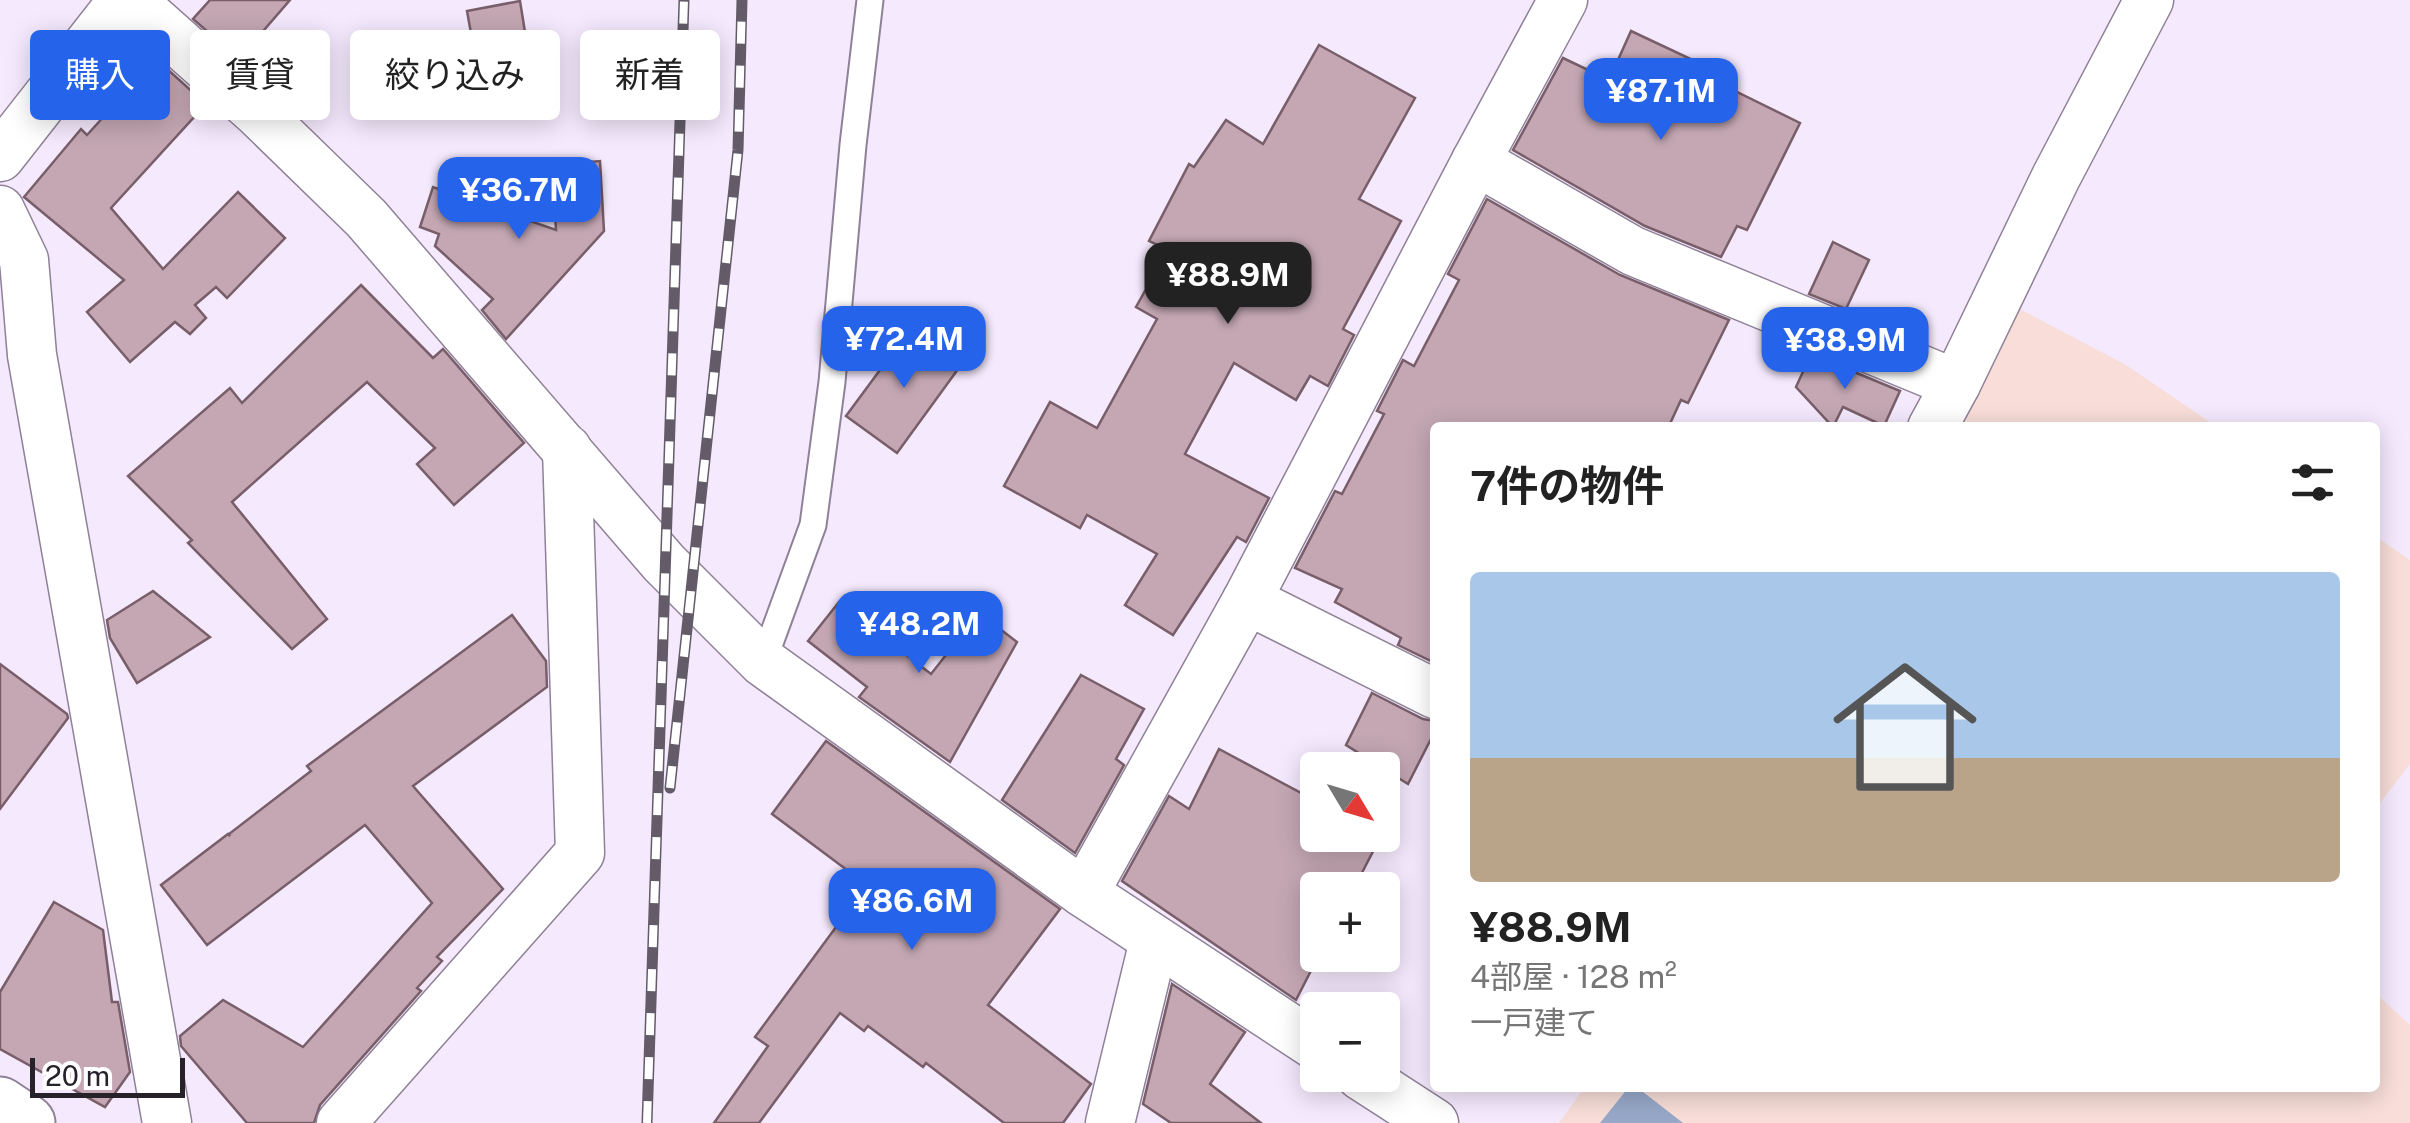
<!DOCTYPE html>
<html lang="ja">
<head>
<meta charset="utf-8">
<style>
  :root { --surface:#fff; --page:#f6f6f6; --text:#222; --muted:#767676; --line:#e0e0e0; --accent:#2563eb }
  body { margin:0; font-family:"Public Sans","Noto Sans JP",sans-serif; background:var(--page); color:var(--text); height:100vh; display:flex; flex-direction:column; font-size:38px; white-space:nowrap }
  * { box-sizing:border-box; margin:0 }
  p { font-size:32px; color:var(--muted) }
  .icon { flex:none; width:55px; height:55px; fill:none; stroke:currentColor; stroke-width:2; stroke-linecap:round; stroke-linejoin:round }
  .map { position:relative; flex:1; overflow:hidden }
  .details { position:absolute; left:1430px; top:422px; width:950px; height:670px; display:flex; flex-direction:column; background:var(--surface); border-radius:10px; box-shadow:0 5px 25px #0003 }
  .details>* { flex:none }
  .top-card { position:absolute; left:30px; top:30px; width:950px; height:90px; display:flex; gap:20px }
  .needle { width:65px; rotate:128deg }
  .buttons { position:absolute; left:1300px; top:752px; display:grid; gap:20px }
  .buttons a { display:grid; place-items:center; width:100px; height:100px; border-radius:10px; background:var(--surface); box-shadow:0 5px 25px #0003; font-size:50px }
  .scale { position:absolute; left:30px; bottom:25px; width:155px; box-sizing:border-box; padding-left:10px; border:5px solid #27212a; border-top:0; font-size:28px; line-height:35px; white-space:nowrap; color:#27212a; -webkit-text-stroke:8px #fff; paint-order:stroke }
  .price { position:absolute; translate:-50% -85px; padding:0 22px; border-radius:20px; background:var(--accent); color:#fff; font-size:32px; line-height:65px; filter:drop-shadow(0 2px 5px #0008) }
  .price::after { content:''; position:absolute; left:50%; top:60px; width:30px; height:22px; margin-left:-15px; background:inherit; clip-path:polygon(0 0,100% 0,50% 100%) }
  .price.current { background:#222; color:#fff }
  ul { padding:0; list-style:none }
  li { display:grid; align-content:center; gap:20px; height:530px; padding:0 40px }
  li+li { border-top:2px solid var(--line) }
  li span { display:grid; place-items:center; height:310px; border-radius:10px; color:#555 }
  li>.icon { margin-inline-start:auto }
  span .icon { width:180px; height:180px; fill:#fffc; stroke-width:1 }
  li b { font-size:42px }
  h2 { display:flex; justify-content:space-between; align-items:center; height:120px; padding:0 40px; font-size:42px }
  .chip { padding:0 35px; border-radius:10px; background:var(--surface); box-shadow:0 5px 25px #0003; font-size:35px; line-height:90px }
  .chip.current { background:var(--accent); color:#fff }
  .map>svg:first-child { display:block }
  .education { fill:#f8ddd8 }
  .water { fill:#97a8c9 }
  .building { fill:#c4a7b3; stroke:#785e69; stroke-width:2.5 }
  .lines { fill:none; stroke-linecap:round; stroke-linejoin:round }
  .lane-casing { stroke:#8f8197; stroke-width:29 }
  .street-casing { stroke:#8f8197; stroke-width:51 }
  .secondary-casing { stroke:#8f8197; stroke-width:59 }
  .lane { stroke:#fff; stroke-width:25 }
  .street { stroke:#fff; stroke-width:48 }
  .secondary { stroke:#fff; stroke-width:55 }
  .rail-casing { stroke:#635c68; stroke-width:11 }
  .rail { stroke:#fff; stroke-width:8; stroke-dasharray:22; stroke-linecap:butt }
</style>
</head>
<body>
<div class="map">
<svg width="2410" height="1123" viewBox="0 0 2410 1123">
  <rect width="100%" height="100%" fill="#f5e9fd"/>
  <g class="education">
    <polygon points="2012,305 2126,365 2217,427 1952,428"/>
    <polygon points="2375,536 2410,560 2410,764 2375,809"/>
    <polygon points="2375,993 2410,1025 2410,1123 1559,1123 1584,1088 2375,1088"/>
  </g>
  <polygon class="water" points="1628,1088 1638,1088 1683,1123 1600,1123"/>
  <g class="building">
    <polygon points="210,0 290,0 239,59 193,19"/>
    <polygon points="520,1 530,63 478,72 467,11"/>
    <polygon points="1631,31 1727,76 1723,85 1800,123 1747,230 1737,226 1721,257 1645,226 1513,150 1563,58 1609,80"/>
    <polygon points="1319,45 1415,98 1359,199 1401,221 1343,329 1354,335 1328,386 1310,376 1296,400 1234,363 1185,454 1269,498 1246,542 1237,537 1173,635 1125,605 1157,554 1087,515 1080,528 1004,486 1050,402 1097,428 1157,319 1136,307 1168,250 1149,241 1189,164 1194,167 1226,120 1263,144"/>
    <polygon points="156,59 206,104 111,208 163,269 238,192 285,238 227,298 216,287 195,305 206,318 190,334 175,322 130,362 87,312 124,280 24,197 81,129 87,135"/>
    <polygon points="600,161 604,231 506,339 482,310 493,299 435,246 439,234 420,227 433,187 556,230 552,165"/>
    <polygon points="1487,199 1620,275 1729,320 1688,403 1681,400 1668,428 1435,428 1435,663 1398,645 1401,638 1335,602 1342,589 1295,568 1335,491 1342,494 1384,414 1377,411 1403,360 1414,366 1459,280 1448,274"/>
    <polygon points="1833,242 1869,260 1846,309 1809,294"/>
    <polygon points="361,285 433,358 443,349 524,443 454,505 417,464 435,448 367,382 232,502 327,619 292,649 188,543 192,540 128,476 230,388 242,403"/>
    <polygon points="911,328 961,365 897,453 846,416"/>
    <polygon points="1811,354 1900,391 1884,426 1843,407 1833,427 1796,387"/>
    <polygon points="153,591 210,637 137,683 110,638 107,620"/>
    <polygon points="839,602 931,674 979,613 1017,642 950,762 859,697 867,687 808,641"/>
    <polygon points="512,615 546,661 547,687 413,786 503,889 437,957 442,961 417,988 421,991 320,1105 314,1123 247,1123 181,1046 180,1036 223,1000 303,1047 432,903 365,825 207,945 161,885 228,834 230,836 229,834 311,771 307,766"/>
    <polygon points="0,664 67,714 68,718 0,809"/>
    <polygon points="1081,675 1144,709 1116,759 1124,765 1075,853 1002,800"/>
    <polygon points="1372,693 1423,719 1435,721 1435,731 1408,784 1346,745"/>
    <polygon points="826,741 1060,909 988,1005 1091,1084 1063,1123 1004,1123 926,1063 923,1067 868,1026 864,1031 840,1013 759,1123 714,1123 768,1046 755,1037 867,885 772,814"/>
    <polygon points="1219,749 1318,802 1318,835 1381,836 1353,890 1318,890 1319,955 1296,1000 1122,881 1169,796 1189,809"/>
    <polygon points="54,902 103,930 112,1002 118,1002 130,1072 105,1107 0,1049 0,992"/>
    <polygon points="1172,984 1245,1032 1210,1084 1261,1123 1171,1123 1143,1104"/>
  </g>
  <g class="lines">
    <g class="lane-casing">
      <polyline id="lane" points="763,662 813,525 832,382 853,145 870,0"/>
    </g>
    <g class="street-casing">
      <g id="street">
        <polyline points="131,0 257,112 366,218 664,563 763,662 1084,893 1318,1047"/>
        <polyline points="0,157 123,0"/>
        <polyline points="1476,161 1633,251 1956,384"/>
        <polyline points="0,210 24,260 32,355 167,1123"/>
        <polyline points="1932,428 1956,384 2056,177 2149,0"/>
        <polyline points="1247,600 1435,694"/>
        <polyline points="1084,893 1247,600 1476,161 1563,0"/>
        <polyline points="1360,1075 1434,1123"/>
        <polyline points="341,1123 580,853 567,449"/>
        <polyline points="1110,1123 1154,941"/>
      </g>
    </g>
    <g class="secondary-casing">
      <polyline id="secondary" points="0,1105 27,1123"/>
    </g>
    <use href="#lane" class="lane"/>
    <use href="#street" class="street"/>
    <use href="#secondary" class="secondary"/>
    <g class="rail-casing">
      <g id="rail">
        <polyline points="670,788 738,150 742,0"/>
        <polyline points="647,1123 684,0"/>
      </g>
    </g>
    <use href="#rail" class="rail"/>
  </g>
</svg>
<div class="buttons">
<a><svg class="needle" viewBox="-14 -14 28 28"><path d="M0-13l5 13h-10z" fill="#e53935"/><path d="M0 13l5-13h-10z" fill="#767676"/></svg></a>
<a>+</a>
<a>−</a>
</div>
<div class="scale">20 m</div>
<b class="price" style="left:1661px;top:143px">¥87.1M</b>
<b class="price" style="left:519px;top:242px">¥36.7M</b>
<b class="price current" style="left:1228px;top:327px">¥88.9M</b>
<b class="price" style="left:904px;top:391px">¥72.4M</b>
<b class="price" style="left:1845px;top:392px">¥38.9M</b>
<b class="price" style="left:919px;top:676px">¥48.2M</b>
<b class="price" style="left:912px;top:953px">¥86.6M</b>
<div class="top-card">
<a class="chip current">購入</a>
<a class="chip">賃貸</a>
<a class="chip">絞り込み</a>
<a class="chip">新着</a>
</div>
<section class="details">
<h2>7件の物件<svg class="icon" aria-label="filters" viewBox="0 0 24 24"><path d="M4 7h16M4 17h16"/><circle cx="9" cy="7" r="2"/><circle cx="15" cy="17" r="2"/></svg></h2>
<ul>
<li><span style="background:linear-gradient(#a9c7e8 60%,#b9a48a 0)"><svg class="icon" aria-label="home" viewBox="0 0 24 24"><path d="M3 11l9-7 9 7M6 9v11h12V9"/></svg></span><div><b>¥88.9M</b><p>4部屋 · 128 m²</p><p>一戸建て</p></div></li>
</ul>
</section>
</div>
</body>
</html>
